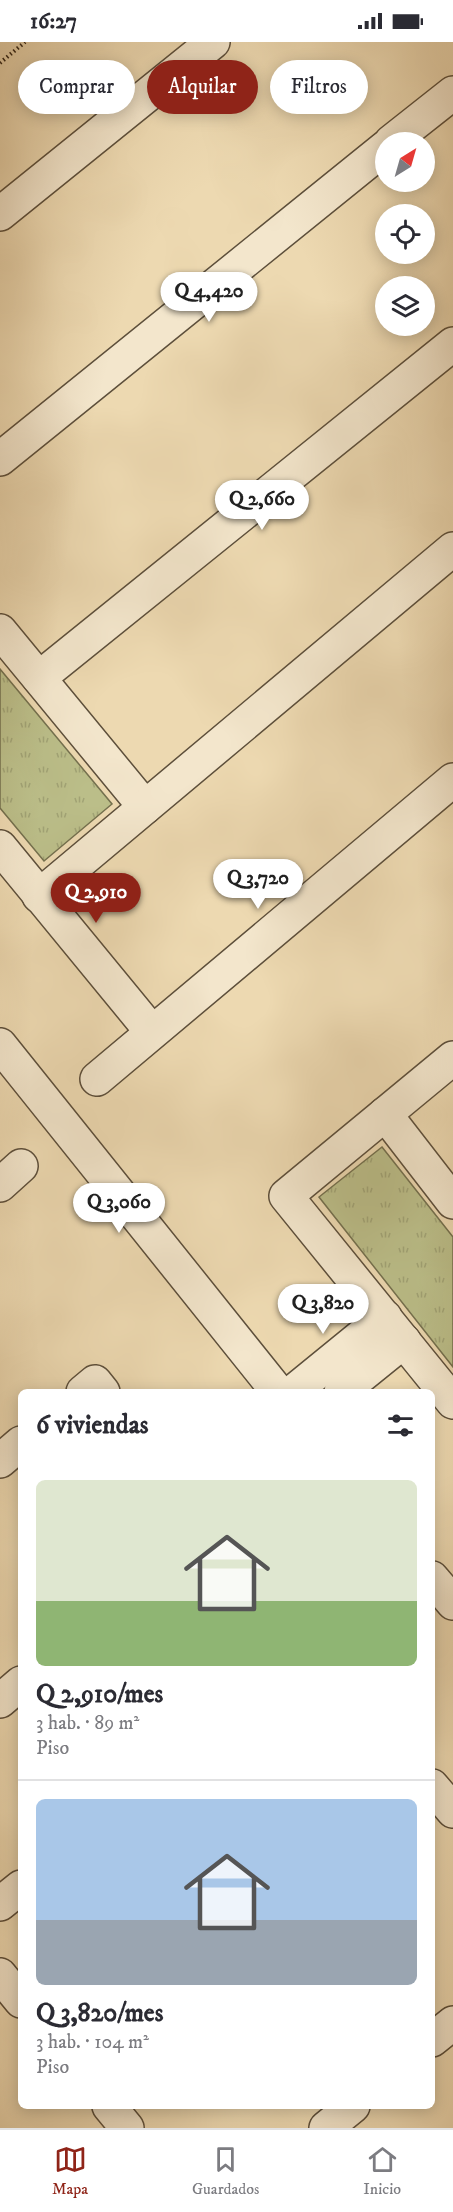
<!DOCTYPE html>
<html lang="es">
<head>
<meta charset="utf-8">
<style>
  :root { --surface:#fff; --page:#f2f2f3; --text:#2b2b33; --muted:#7c7c81; --line:#e1e1e2; --accent:#8f2418 }
  body { margin:0; font-family:"IM FELL DW Pica",serif; background:var(--page); color:var(--text); height:100vh; display:flex; flex-direction:column; font-size:22px; white-space:nowrap }
  * { box-sizing:border-box; margin:0 }
  p { font-size:20px; color:var(--muted) }
  .icon { flex:none; width:33px; height:33px; fill:none; stroke:currentColor; stroke-width:2; stroke-linecap:round; stroke-linejoin:round }
  .map { position:relative; flex:1; overflow:hidden }
  .sheet { position:absolute; left:18px; top:1347px; width:417px; height:720px; display:flex; flex-direction:column; background:var(--surface); border-radius:9px; box-shadow:0 3px 15px #0003 }
  .sheet>* { flex:none }
  .banner { position:absolute; left:18px; top:18px; width:417px; height:54px; display:flex; gap:12px }
  .needle { width:39px; rotate:37deg }
  .controls { position:absolute; left:375px; top:90px; display:grid; gap:12px }
  .controls a { display:grid; place-items:center; width:60px; height:60px; border-radius:50%; background:var(--surface); box-shadow:0 3px 15px #0003; font-size:30px }
  .price { position:absolute; translate:-50% -51px; padding:0 14px; border-radius:21px; background:#fff; color:#222; font-size:20px; line-height:39px; filter:drop-shadow(0 2px 3px #0008) }
  .price::after { content:''; position:absolute; left:50%; top:36px; width:18px; height:14px; margin-left:-9px; background:inherit; clip-path:polygon(0 0,100% 0,50% 100%) }
  .price.on { background:var(--accent); color:#fff }
  ul { padding:0; list-style:none }
  li { display:grid; align-content:center; gap:12px; height:318px; padding:0 18px }
  li+li { border-top:2px solid var(--line) }
  li span { display:grid; place-items:center; height:186px; border-radius:9px; color:#555 }
  li>.icon { margin-inline-start:auto }
  span .icon { width:108px; height:108px; fill:#fffc; stroke-width:1 }
  li b { font-size:26px }
  h2 { display:flex; justify-content:space-between; align-items:center; height:72px; padding:0 18px; font-size:26px }
  .pill { padding:0 21px; border-radius:27px; background:var(--surface); box-shadow:0 3px 15px #0003; font-size:21px; line-height:54px }
  .pill.on { background:var(--accent); color:#fff }
  .status { display:flex; justify-content:space-between; align-items:center; height:42px; padding:0 30px; background:var(--surface); direction:ltr }
  .status svg { height:16px; fill:currentColor }
  .tabs { display:flex; justify-content:space-around; align-items:center; height:84px; border-top:2px solid var(--line); background:var(--surface); font-size:16px; color:var(--muted) }
  .tabs a { display:grid; justify-items:center; gap:3px }
  .tabs .on { color:var(--accent) }
  .map>svg:first-child { display:block }
  .grass { fill:url(#grass-tufts); stroke:#74704e; stroke-width:1.5 }
  .lines { fill:none; stroke-linecap:round; stroke-linejoin:round }
  .minor-casing { stroke:#5d4f3b; stroke-width:36 }
  .path { stroke:#2d2114; stroke-width:4; stroke-dasharray:1.5 3; stroke-linecap:butt }
  .minor { stroke:#f3e6cc; stroke-width:33 }
</style>
</head>
<body>
<div class="status"><b>16:27</b><svg viewBox="0 0 49 12"><path d="M0 12V9h3v3zM5 12V6h3v6zM10 12V3h3v9zM15 12V0h3v12zM26 1h20v11H26zM47 4h2v5h-2z"/></svg></div>
<div class="map">
<svg width="453" height="2086" viewBox="0 0 453 2086">
  <defs>
    <pattern id="grass-tufts" width="24" height="20" patternUnits="userSpaceOnUse" patternTransform="scale(1.5)"><rect width="24" height="20" fill="#bbbe89"/><path d="M3 7l-1-3M5 7V3M7 7l1-3M15 17l-1-3M17 17v-4M19 17l1-3" fill="none" stroke="#a1a375"/></pattern>
  </defs>
  <rect width="100%" height="100%" fill="#edd9b1"/>
  <filter id="stains"><feTurbulence type="fractalNoise" baseFrequency=".00333" numOctaves="4"/><feColorMatrix values="0 0 0 0 .2 0 0 0 0 .09 0 0 0 0 .02 0 0 0 .5 -.17"/></filter>
  <radialGradient id="worn" r=".72"><stop offset=".6" stop-color="#630" stop-opacity="0"/><stop offset="1" stop-color="#630" stop-opacity=".3"/></radialGradient>
  <g class="grass">
    <polygon points="0,627 112,762 44,819 0,766"/>
    <polygon points="382,1105 453,1195 453,1325 319,1155"/>
  </g>
  <g class="lines">
    <g class="minor-casing">
      <g id="minor">
        <polyline points="391,100 453,51"/>
        <polyline points="0,172 213,0"/>
        <polyline points="0,417 386,105"/>
        <polyline points="0,589 145,765"/>
        <polyline points="39,636 453,302"/>
        <polyline points="0,805 152,990"/>
        <polyline points="39,854 453,507"/>
        <polyline points="0,1003 278,1350"/>
        <polyline points="453,1016 286,1154 453,1360"/>
        <polyline points="97,1037 453,738"/>
        <polyline points="385,1072 453,1160"/>
        <polyline points="0,1143 21,1124"/>
        <polyline points="83,1350 95,1340 103,1350"/>
        <polyline points="293,1350 385,1275"/>
        <polyline points="341,1350 404,1299"/>
        <polyline points="0,1419 21,1401"/>
        <polyline points="432,1536 453,1561"/>
        <polyline points="0,1659 21,1641"/>
        <polyline points="432,1744 453,1769"/>
        <polyline points="0,1862 21,1845"/>
        <polyline points="0,1933 21,1959"/>
        <polyline points="432,1998 453,1981"/>
        <polyline points="109,2064 127,2086"/>
        <polyline points="326,2086 353,2064"/>
      </g>
    </g>
    <polyline class="path" points="0,21 25,0"/>
    <use href="#minor" class="minor"/>
  </g>
  <rect width="100%" height="100%" filter="url(#stains)"/>
  <rect width="100%" height="100%" fill="url(#worn)"/>
</svg>
<div class="controls">
<a><svg class="needle" viewBox="-14 -14 28 28"><path d="M0-13l5 13h-10z" fill="#e53935"/><path d="M0 13l5-13h-10z" fill="#7c7c81"/></svg></a>
<a><svg class="icon" aria-label="locate" viewBox="0 0 24 24"><circle cx="12" cy="12" r="6"/><path d="M12 2v4M12 18v4M2 12h4M18 12h4"/></svg></a>
<a><svg class="icon" aria-label="layers" viewBox="0 0 24 24"><path d="M12 4l9 5-9 5-9-5zM3 14l9 5 9-5"/></svg></a>
</div>
<b class="price" style="left:209px;top:281px">Q 4,420</b>
<b class="price" style="left:262px;top:489px">Q 2,660</b>
<b class="price" style="left:258px;top:868px">Q 3,720</b>
<b class="price on" style="left:96px;top:882px">Q 2,910</b>
<b class="price" style="left:119px;top:1192px">Q 3,060</b>
<b class="price" style="left:323px;top:1293px">Q 3,820</b>
<div class="banner">
<a class="pill">Comprar</a>
<a class="pill on">Alquilar</a>
<a class="pill">Filtros</a>
</div>
<section class="sheet">
<h2>6 viviendas<svg class="icon" aria-label="filters" viewBox="0 0 24 24"><path d="M4 7h16M4 17h16"/><circle cx="9" cy="7" r="2"/><circle cx="15" cy="17" r="2"/></svg></h2>
<ul>
<li><span style="background:linear-gradient(#dfe7d0 65%,#8fb573 0)"><svg class="icon" aria-label="home" viewBox="0 0 24 24"><path d="M3 11l9-7 9 7M6 9v11h12V9"/></svg></span><div><b>Q 2,910/mes</b><p>3 hab. · 89 m²</p><p>Piso</p></div></li>
<li><span style="background:linear-gradient(#a9c7e8 65%,#9aa5b1 0)"><svg class="icon" aria-label="home" viewBox="0 0 24 24"><path d="M3 11l9-7 9 7M6 9v11h12V9"/></svg></span><div><b>Q 3,820/mes</b><p>3 hab. · 104 m²</p><p>Piso</p></div></li>
</ul>
</section>
</div>
<nav class="tabs">
<a class="on"><svg class="icon" aria-label="map" viewBox="0 0 24 24"><path d="M3 6l6-2 6 2 6-2v14l-6 2-6-2-6 2zM9 4v14M15 6v14"/></svg>Mapa</a>
<a><svg class="icon" aria-label="saved" viewBox="0 0 24 24"><path d="M7 4h10v16l-5-4-5 4z"/></svg>Guardados</a>
<a><svg class="icon" aria-label="home" viewBox="0 0 24 24"><path d="M3 11l9-7 9 7M6 9v11h12V9"/></svg>Inicio</a>
</nav>
</body>
</html>
